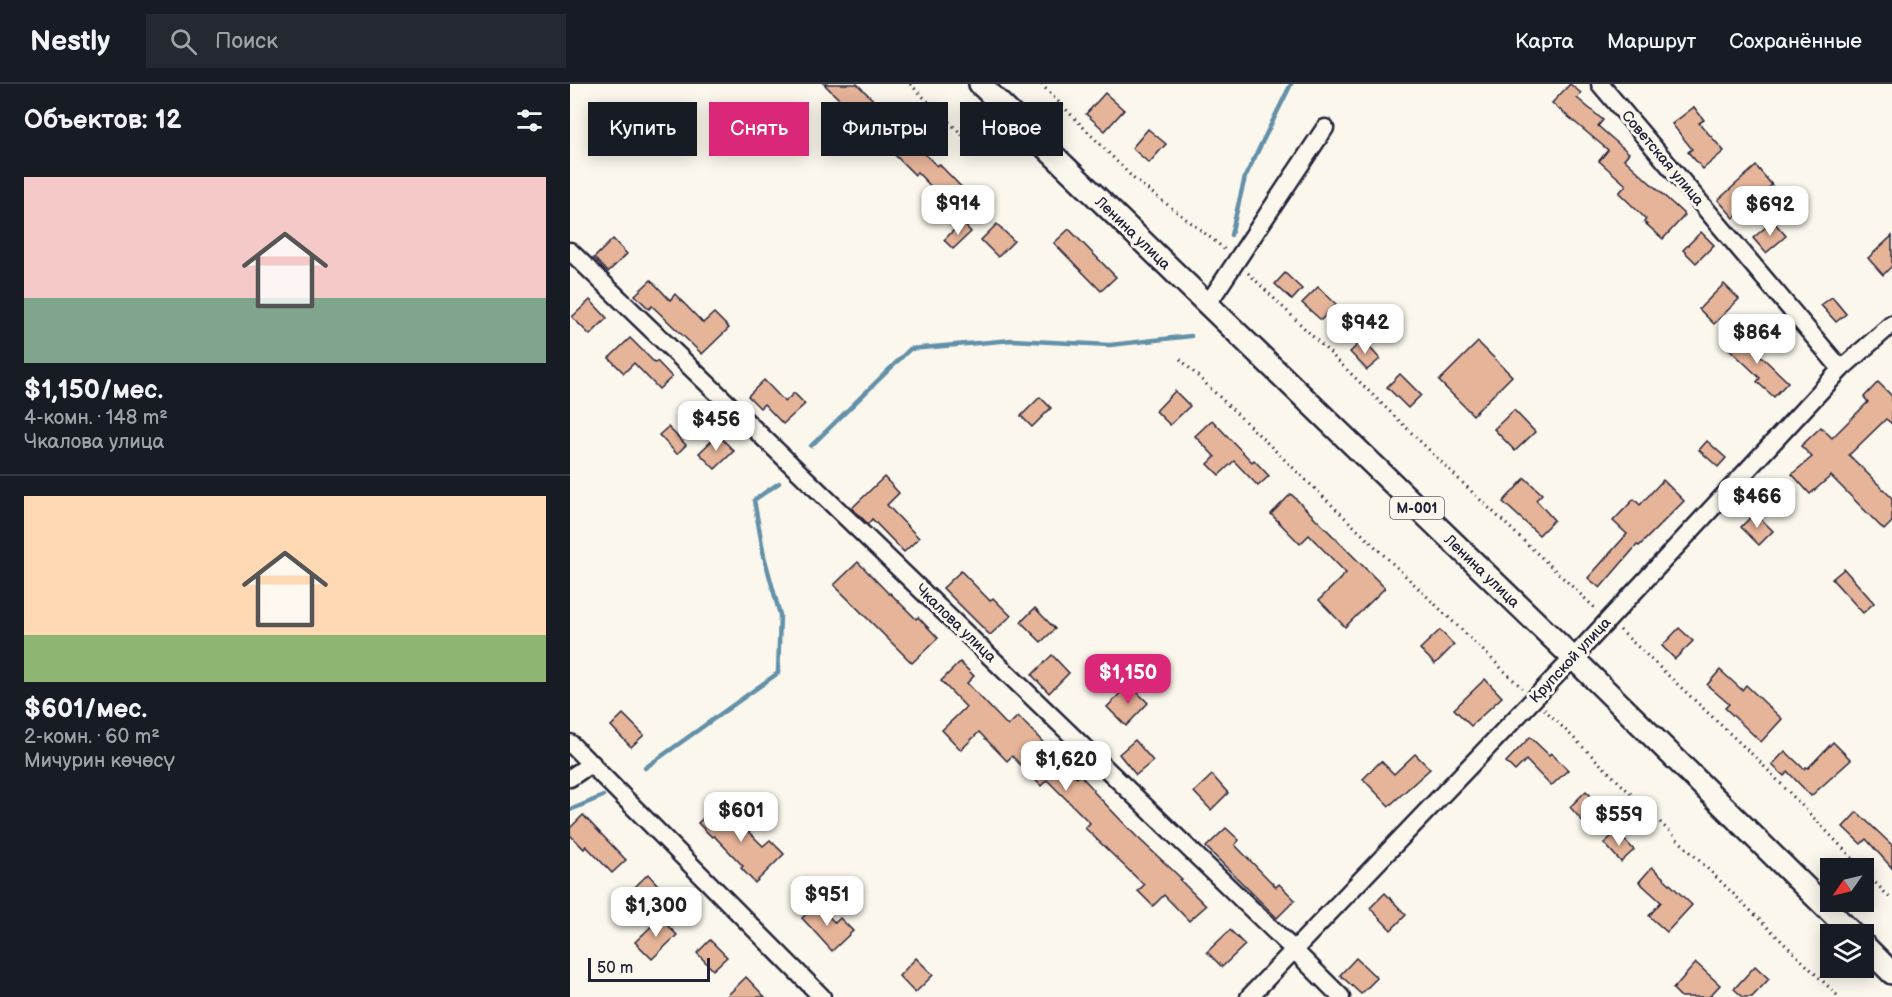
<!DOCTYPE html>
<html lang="ru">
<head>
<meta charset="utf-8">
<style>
  :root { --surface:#171b24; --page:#242831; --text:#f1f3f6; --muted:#9ea1a6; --line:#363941; --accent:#db2777 }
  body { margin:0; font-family:"Balsamiq Sans",sans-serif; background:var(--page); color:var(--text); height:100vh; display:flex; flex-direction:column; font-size:22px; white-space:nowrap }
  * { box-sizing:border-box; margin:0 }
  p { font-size:20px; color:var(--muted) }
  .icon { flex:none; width:33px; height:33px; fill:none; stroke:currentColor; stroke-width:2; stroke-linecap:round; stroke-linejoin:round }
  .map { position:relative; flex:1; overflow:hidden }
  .panel { display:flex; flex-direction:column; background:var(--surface); width:570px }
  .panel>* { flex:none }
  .hud { position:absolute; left:18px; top:18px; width:570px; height:54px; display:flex; gap:12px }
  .needle { width:39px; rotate:236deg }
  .fabs { position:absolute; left:1250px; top:774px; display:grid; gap:12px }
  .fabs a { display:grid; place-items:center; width:54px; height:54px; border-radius:0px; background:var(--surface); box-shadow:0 3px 15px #0003; font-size:30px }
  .scale { position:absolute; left:18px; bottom:15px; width:122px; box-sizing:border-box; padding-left:6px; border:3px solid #22223b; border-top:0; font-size:16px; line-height:21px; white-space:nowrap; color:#22223b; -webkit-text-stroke:4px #fbf7ec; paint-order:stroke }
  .price { position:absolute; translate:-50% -51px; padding:0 14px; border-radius:12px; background:#fff; color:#222; font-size:20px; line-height:39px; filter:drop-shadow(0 2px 3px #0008) }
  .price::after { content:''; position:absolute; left:50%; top:36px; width:18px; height:14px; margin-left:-9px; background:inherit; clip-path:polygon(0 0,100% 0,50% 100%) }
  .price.active { background:var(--accent); color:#fff }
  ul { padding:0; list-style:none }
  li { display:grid; align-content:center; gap:12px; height:318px; padding:0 24px }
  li+li { border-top:2px solid var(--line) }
  li span { display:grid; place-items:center; height:186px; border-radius:0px; color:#555 }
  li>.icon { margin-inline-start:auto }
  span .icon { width:108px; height:108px; fill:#fffc; stroke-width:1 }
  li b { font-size:26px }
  h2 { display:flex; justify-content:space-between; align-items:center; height:72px; padding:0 24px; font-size:26px }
  .tag { padding:0 21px; border-radius:0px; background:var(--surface); box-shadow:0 3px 15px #0003; font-size:21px; line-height:54px }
  .tag.active { background:var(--accent); color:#fff }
  header { display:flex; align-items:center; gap:36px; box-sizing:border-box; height:84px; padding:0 30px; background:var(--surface); border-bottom:2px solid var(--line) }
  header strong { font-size:28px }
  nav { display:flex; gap:33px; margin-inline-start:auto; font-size:21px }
  .search { width:420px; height:54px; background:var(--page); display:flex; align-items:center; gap:15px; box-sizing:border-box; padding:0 21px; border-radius:0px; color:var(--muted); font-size:22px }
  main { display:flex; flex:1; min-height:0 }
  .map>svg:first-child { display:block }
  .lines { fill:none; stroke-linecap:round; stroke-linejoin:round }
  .stream { stroke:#6490a9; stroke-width:4.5 }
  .building { fill:#e6b499; stroke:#22223b; stroke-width:1.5 }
  .minor-casing { stroke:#22223b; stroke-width:21 }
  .major-casing { stroke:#22223b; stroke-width:26 }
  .path { stroke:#22223b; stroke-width:3; stroke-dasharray:1.5 4.5; stroke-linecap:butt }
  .minor { stroke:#fbf7ec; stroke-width:16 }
  .major { stroke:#fbf7ec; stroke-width:21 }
  .labels { text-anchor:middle; stroke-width:6; stroke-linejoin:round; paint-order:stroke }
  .shield { fill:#fbf7ec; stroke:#636270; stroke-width:1.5 }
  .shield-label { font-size:14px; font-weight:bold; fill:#22223b }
  .street-label { font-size:15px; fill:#22223b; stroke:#fbf7ec }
</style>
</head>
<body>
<header>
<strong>Nestly</strong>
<div class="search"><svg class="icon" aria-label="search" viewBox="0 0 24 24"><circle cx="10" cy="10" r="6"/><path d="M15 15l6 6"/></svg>Поиск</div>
<nav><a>Карта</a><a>Маршрут</a><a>Сохранённые</a></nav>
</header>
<main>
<section class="panel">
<h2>Объектов: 12<svg class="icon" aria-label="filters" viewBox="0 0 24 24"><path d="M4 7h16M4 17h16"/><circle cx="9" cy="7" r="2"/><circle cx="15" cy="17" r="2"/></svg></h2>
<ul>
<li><span style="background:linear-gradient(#f6c9c9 65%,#7fa58c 0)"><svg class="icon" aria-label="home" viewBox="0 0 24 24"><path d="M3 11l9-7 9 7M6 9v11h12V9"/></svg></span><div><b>$1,150/мес.</b><p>4-комн. · 148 m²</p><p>Чкалова улица</p></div></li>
<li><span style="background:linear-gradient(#ffd9b3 75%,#8fb573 0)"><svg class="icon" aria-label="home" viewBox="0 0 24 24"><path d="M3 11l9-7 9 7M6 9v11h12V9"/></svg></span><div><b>$601/мес.</b><p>2-комн. · 60 m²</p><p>Мичурин көчөсү</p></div></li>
</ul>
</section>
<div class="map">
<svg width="1322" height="913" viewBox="0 0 1322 913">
  <rect width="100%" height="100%" fill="#fbf7ec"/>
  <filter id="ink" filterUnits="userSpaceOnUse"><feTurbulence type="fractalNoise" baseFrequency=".0167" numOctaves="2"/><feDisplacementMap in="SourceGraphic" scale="12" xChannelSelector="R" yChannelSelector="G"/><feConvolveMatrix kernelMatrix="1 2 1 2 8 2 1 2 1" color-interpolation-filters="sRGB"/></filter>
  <g filter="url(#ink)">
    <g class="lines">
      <g class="stream">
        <polyline points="661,151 675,93 721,0"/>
        <polyline points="241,362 340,265 442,256 540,261 621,252"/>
        <polyline points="75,684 208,589 210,531 194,472 184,416 209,399"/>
        <polyline points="0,726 33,712"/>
      </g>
    </g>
    <g class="building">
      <polygon points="254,0 287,0 344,56 343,58 367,82 369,80 403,115 385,132 372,118 374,116 347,88 345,91"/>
      <polygon points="1000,0 1011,9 1007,14 1033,36 1028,42 1059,69 1054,75 1115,131 1093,155 1074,138 1076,135 1049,109 1056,101 1029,77 1038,66 982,19"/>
      <polygon points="535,9 554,26 535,47 516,30"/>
      <polygon points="1124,23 1134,36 1129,39 1154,67 1133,85 1118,68 1122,65 1102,40"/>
      <polygon points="578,45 596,60 579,79 562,64"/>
      <polygon points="1186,82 1202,101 1164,134 1148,116"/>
      <polygon points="1203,137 1216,152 1196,169 1183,154"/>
      <polygon points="392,138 401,148 383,165 374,156"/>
      <polygon points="427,140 444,157 428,173 411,156"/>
      <polygon points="499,145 546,193 531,207 484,159"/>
      <polygon points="1131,148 1144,161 1126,179 1113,166"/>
      <polygon points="1322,152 1322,182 1313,191 1298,174"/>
      <polygon points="43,155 57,170 38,188 24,174"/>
      <polygon points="715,189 732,205 722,216 705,200"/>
      <polygon points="81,196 100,216 105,210 133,239 144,229 159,244 132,270 82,222 79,225 65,211"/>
      <polygon points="1154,200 1169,215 1144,240 1129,225"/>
      <polygon points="748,203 766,220 751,236 732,219"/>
      <polygon points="1262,213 1276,230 1266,238 1251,221"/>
      <polygon points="20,216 37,234 20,251 2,233"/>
      <polygon points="1167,249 1218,298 1204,313 1187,298 1190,294 1155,261"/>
      <polygon points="60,254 85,279 87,277 102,293 89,305 64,279 54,289 39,274"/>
      <polygon points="793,256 810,275 797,286 780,268"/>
      <polygon points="908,258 942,292 903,331 869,297"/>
      <polygon points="830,290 851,311 838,324 817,303"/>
      <polygon points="194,296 215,318 224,309 235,320 213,340 194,320 190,324 178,312"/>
      <polygon points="1308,298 1322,312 1322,340 1316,335 1279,371 1322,414 1322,438 1314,446 1261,392 1240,410 1222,390 1242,373 1231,362 1251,343 1262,354 1298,318 1294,313"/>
      <polygon points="605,307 620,322 600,341 586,327"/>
      <polygon points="470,313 481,324 462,343 451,332"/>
      <polygon points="944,326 965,348 945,367 924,345"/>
      <polygon points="642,336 682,378 684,376 699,392 688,402 664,377 649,391 638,380 645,373 625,352"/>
      <polygon points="98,343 116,361 107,370 89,351"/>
      <polygon points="148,351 164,367 145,385 129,369"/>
      <polygon points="1137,357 1156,374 1148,383 1129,366"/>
      <polygon points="314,393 329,409 317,421 349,454 334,468 302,435 298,440 282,424"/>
      <polygon points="955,394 972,410 966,416 984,436 969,451 933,418"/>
      <polygon points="1093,396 1114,417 1069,462 1067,461 1030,504 1018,494 1057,450 1043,437 1064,415 1070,421"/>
      <polygon points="721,410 815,504 775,543 749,516 776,489 739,451 730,460 701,430"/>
      <polygon points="1185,429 1203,447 1189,461 1171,443"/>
      <polygon points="288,478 319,510 320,509 346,535 348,533 368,554 342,579 264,501"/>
      <polygon points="1274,485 1304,519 1293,529 1262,495"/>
      <polygon points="391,487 420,517 423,514 441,532 420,551 373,504"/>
      <polygon points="465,524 485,545 471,558 451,538"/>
      <polygon points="1109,544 1123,557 1105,575 1092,562"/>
      <polygon points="870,546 884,561 865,580 850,565"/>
      <polygon points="482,571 499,589 479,609 462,591"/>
      <polygon points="390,578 404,592 397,599 438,642 448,632 507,694 510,691 524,706 523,707 566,752 612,795 610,796 636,822 619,837 594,811 583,822 568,807 574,801 515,744 520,739 477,696 471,702 442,672 437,677 409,648 391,666 372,646 396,623 371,597"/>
      <polygon points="1150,586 1172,606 1176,601 1212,635 1191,658 1155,624 1159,620 1137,601"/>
      <polygon points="915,595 932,613 901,642 884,625"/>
      <polygon points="559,600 578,619 556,642 537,623"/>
      <polygon points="53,630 74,651 61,663 41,642"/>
      <polygon points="960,653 979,671 981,669 998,686 981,702 956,676 945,687 936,678"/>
      <polygon points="565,656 583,677 566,691 549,670"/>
      <polygon points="1263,658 1281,676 1241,712 1218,688 1214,692 1202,681 1215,667 1234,685 1236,683 1238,684"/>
      <polygon points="845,670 860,685 819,722 793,695 811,677 824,690"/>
      <polygon points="642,691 658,709 641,726 624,708"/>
      <polygon points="1016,707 1032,723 1015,740 1000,723"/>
      <polygon points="149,719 193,762 200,756 214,770 185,799 171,784 173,782 144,752 142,753 128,739"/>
      <polygon points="1287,728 1322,761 1322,784 1296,755 1291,760 1273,743"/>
      <polygon points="13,731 56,776 42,789 16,762 14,765 0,751 0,744"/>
      <polygon points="656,744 669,756 665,761 706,803 709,800 725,816 707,834 636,763"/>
      <polygon points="1047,748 1064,766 1051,778 1034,759"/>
      <polygon points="1082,783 1122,821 1097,848 1079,832 1091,818 1069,798"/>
      <polygon points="78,790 94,808 76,825 60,808"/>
      <polygon points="815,809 836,831 821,846 800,824"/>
      <polygon points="247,820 265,839 270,834 283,847 262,867 232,834"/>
      <polygon points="90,834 107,851 82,875 65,858"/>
      <polygon points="660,846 675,861 652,883 637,868"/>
      <polygon points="140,856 157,873 143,886 127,869"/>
      <polygon points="346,874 363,891 345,909 329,892"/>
      <polygon points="786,874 807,894 791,910 770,891"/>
      <polygon points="1126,879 1150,901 1139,913 1111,913 1103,905"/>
      <polygon points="1185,882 1199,895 1182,913 1173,913 1164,905"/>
      <polygon points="176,893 195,913 156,913"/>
    </g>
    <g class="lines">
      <g class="minor-casing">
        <g id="minor">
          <polyline points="1030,0 1271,285"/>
          <polyline points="0,167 724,866 771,913"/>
          <polyline points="637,221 755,44"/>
          <polyline points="0,659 252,913"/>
          <polyline points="0,694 22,679"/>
          <polyline points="679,913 1003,574 1271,285 1322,240"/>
        </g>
      </g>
      <g class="major-casing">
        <g id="major">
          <polyline points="410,0 1003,574 1283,850"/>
          <polyline points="1293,860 1322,889"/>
        </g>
      </g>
      <g class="path">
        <polyline points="340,0 412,70"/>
        <polyline points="471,0 564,95 646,158 656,167"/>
        <polyline points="678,189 900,406 1027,526"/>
        <polyline points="610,275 952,604"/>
        <polyline points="1050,546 1188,676 1292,784"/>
        <polyline points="974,625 1269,913"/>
        <polyline points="1293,786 1322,816"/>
      </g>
      <use href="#minor" class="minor"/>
      <use href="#major" class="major"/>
    </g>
  </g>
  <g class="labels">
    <rect class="shield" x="820" y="413" width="54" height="22" rx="4.5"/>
    <g class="shield-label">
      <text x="847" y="429">М-001</text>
    </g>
    <g class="street-label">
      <text transform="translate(1093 74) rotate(50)" y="5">Советская улица</text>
      <text transform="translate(563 149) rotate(44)" y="5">Ленина улица</text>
      <text transform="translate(912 487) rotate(44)" y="5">Ленина улица</text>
      <text transform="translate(386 539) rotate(44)" y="5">Чкалова улица</text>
      <text transform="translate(1000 576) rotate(-47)" y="5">Крупской улица</text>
    </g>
  </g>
</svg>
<div class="fabs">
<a><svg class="needle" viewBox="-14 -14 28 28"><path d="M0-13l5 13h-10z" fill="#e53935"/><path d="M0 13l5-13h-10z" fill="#9ea1a6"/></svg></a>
<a><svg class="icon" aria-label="layers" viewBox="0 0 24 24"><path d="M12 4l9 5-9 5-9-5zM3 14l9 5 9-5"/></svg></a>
</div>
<div class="scale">50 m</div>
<b class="price" style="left:388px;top:152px">$914</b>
<b class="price" style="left:1200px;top:153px">$692</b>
<b class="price" style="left:795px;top:271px">$942</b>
<b class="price" style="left:1187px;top:281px">$864</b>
<b class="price" style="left:146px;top:368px">$456</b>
<b class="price" style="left:1187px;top:445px">$466</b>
<b class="price active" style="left:558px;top:621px">$1,150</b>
<b class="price" style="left:496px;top:708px">$1,620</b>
<b class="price" style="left:171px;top:759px">$601</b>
<b class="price" style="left:1049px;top:763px">$559</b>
<b class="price" style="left:257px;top:843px">$951</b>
<b class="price" style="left:86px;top:854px">$1,300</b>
<div class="hud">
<a class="tag">Купить</a>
<a class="tag active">Снять</a>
<a class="tag">Фильтры</a>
<a class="tag">Новое</a>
</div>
</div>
</main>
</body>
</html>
